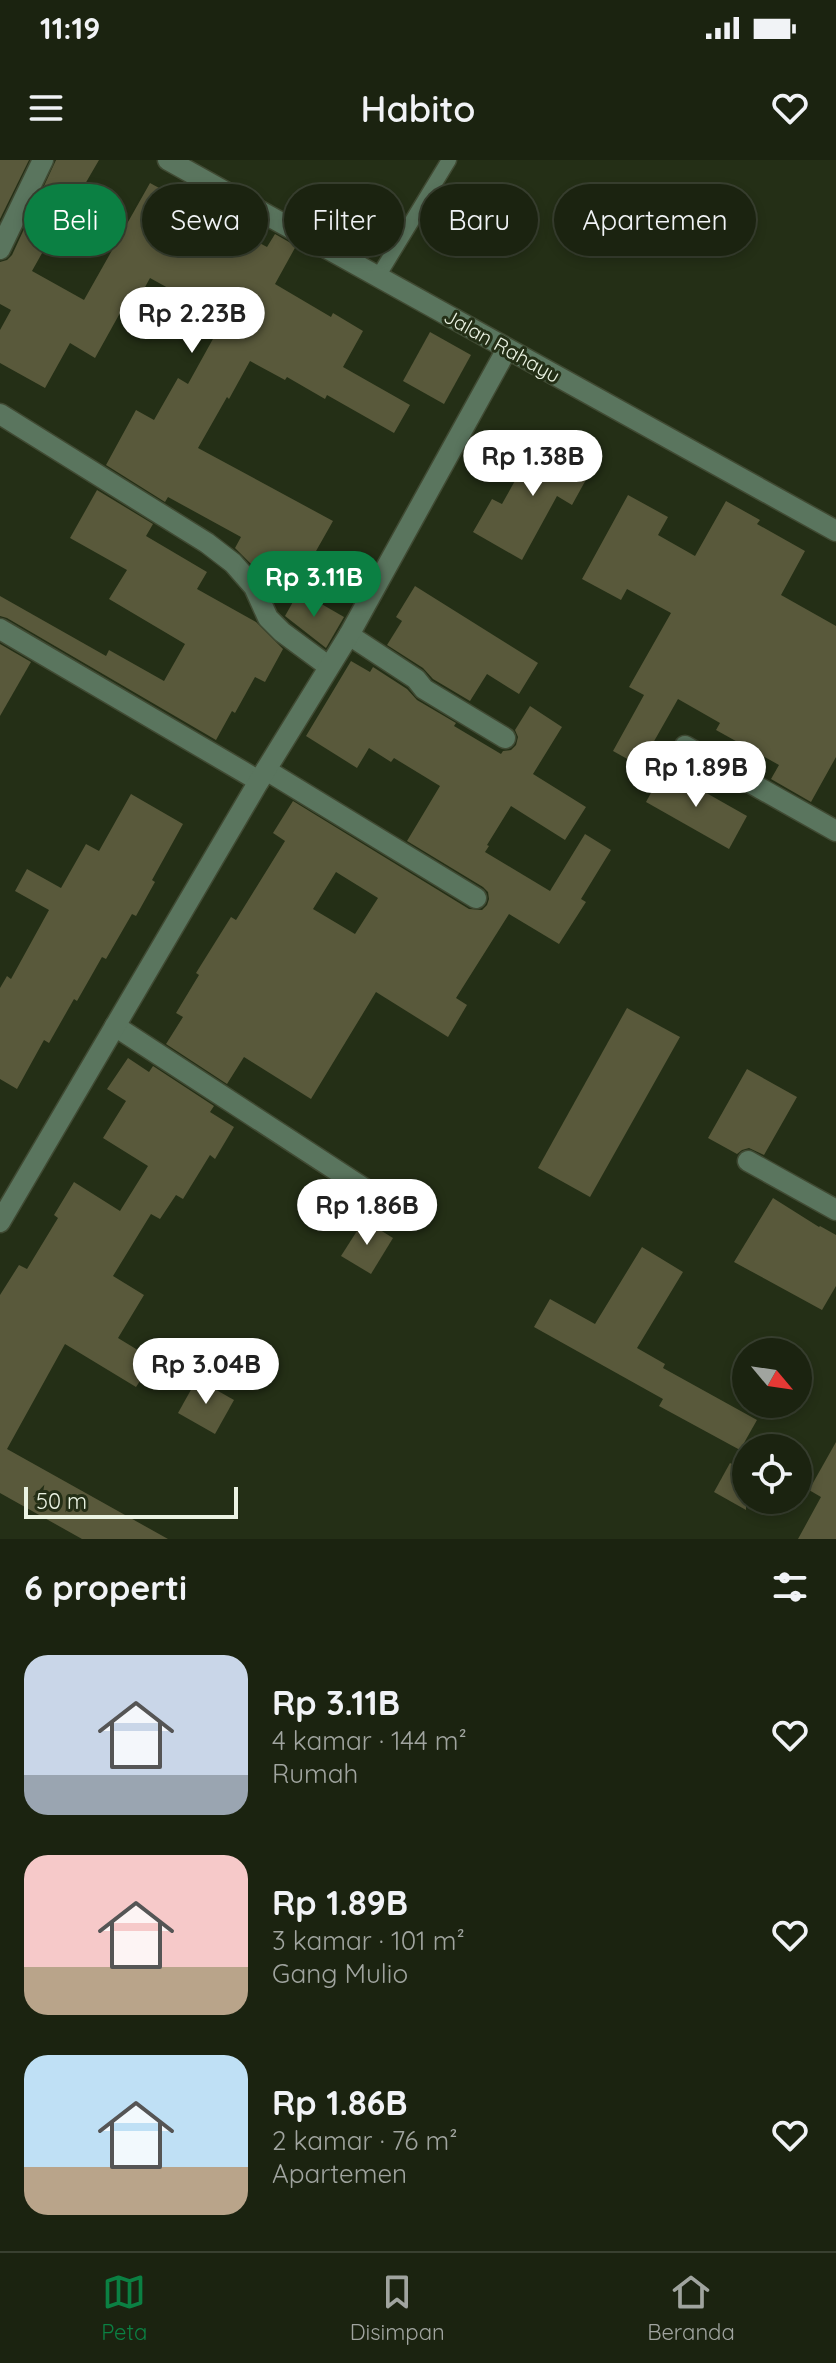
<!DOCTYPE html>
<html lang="id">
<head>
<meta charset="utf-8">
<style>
  :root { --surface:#1b2310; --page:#242b19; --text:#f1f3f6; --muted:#a0a49f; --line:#394030; --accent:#0b8043 }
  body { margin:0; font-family:Quicksand,sans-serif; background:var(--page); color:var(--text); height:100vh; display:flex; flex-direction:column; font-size:30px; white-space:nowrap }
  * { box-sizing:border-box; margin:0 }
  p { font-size:26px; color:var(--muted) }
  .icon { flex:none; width:44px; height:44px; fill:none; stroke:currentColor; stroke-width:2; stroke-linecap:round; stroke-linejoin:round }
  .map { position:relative; height:1379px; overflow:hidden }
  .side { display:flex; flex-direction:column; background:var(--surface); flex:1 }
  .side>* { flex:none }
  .guide { position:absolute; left:24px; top:24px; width:788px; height:72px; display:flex; gap:16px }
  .needle { width:52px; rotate:119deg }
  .controls { position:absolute; left:732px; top:1178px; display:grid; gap:16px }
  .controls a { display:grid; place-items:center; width:80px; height:80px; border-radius:50%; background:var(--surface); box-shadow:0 4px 12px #0003,0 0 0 2px var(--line); font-size:40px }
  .scale { position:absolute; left:24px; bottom:20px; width:214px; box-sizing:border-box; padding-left:8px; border:4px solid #ebf3e3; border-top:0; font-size:22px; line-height:28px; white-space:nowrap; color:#ebf3e3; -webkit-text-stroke:6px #242f16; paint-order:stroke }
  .price { position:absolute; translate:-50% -68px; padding:0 18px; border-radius:28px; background:#fff; color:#222; font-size:26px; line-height:52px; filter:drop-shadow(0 2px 4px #0008) }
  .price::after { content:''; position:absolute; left:50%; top:48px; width:24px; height:18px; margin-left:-12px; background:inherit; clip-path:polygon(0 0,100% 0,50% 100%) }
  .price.active { background:var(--accent); color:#fff }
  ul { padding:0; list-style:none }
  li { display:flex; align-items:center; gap:24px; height:200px; padding:0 24px }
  li span { display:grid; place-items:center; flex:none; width:224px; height:160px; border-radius:24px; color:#555 }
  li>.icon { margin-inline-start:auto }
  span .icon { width:96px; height:96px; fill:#fffc; stroke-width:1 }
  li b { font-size:34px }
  h2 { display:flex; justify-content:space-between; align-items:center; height:96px; padding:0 24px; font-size:34px }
  .tag { padding:0 28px; border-radius:36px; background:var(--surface); box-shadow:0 4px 12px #0003,0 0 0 2px var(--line); font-size:28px; line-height:72px }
  .tag.active { background:var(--accent); color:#fff }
  .status { display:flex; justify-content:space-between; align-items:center; height:56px; padding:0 40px; background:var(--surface); direction:ltr }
  .status svg { height:22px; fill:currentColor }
  header { display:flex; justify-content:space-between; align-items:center; height:104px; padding:0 24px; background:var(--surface); font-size:36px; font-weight:600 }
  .menu { display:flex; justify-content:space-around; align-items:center; height:112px; border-top:2px solid var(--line); background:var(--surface); font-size:22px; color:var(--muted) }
  .menu a { display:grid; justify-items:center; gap:4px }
  .menu .active { color:var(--accent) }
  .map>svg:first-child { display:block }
  .building { fill:#59593b; fill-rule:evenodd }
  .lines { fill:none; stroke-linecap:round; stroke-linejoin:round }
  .service-casing { stroke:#404a33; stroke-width:17 }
  .minor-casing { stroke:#404a33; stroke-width:23 }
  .service { stroke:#5a755e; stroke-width:14 }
  .minor { stroke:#5a755e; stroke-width:20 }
  .labels { text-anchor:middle; stroke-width:6; stroke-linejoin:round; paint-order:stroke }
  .street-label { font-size:20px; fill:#ebf3e3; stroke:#242f16 }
</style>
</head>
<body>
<div class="status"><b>11:19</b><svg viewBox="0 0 49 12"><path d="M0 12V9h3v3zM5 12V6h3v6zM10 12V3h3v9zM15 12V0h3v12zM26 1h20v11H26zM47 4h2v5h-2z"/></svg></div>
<header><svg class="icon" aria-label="menu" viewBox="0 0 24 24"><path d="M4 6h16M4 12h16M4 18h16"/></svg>Habito<svg class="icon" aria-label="heart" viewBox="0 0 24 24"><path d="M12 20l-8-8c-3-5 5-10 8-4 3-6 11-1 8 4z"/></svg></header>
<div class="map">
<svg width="836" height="1379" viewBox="0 0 836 1379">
  <rect width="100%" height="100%" fill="#242f16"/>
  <g class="building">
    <polygon points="0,0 29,0 0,59"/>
    <polygon points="56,0 99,0 81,31 78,29 32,111 84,140 150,23 267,87 275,74 296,86 275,124 331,157 333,153 363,171 343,207 410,245 394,273 327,235 325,239 287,217 285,220 250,201 229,239 227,237 198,288 333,361 294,430 256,409 235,388 241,377 168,337 165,342 106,305 136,250 154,260 178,218 188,224 224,159 150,118 128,158 120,153 95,198 70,183 45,228 0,203 0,170 11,150 0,144 0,102 7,100 12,95"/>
    <polygon points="430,172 471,195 444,244 403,221"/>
    <polygon points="540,276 593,307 572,345 557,336 522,400 473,372 492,339 502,344"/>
    <polygon points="97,330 153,364 146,376 207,412 197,429 256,462 283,489 265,522 255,517 235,553 232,551 216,580 7,458 0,456 0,436 106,496 109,490 164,521 185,484 109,439 127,410 70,378"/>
    <polygon points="628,335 668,357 658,375 695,396 726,341 760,360 757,364 805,391 781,435 836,466 836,597 811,642 771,619 779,605 716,570 720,563 678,539 640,606 613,591 644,535 629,527 671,453 627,429 621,440 582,419"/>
    <polygon points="415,426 538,503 519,534 487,514 470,541 433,519 423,508 387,485 402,461 396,457"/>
    <polygon points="299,431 344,457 326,488 285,456"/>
    <polygon points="0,484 31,502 0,556"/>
    <path d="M351,501L370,512L373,507L407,529L417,540L456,563L454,566L501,594L503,591L511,590L516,585L518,577L515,570L530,546L562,567L533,614L586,647L565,680L511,646L487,685L489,686L485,692L550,731L585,674L611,690L581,739L586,742L559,784L509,754L456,838L467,845L448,877L376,832L311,939L244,897L227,924L166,884L183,857L176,853L199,815L196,813L231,757L236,760L285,681L273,673L293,641L469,749L482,750L487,745L489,739L488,732L483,727L407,681L440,626L394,598L391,602L369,588L357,608L306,576ZM336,712L378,738L355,774L313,749Z"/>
    <polygon points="664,609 747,656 729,689 646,642"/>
    <polygon points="131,634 183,664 152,720 155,722 136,756 132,754 106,799 102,797 77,841 74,839 49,883 44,880 17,929 0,919 0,828 7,816 11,819 49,750 15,731 27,709 61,728 86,684 99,691"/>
    <polygon points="627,848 680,877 590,1037 538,1008"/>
    <polygon points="128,898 149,912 153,906 214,946 210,952 234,967 215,999 210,995 183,1039 176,1035 160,1059 151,1054 113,1116 144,1135 118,1178 154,1200 136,1227 65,1184 7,1289 168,1379 82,1379 0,1333 0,1135 19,1105 27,1109 58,1058 54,1055 74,1022 120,1051 148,1006 103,978 126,941 107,929"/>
    <polygon points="747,909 797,937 764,995 749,988 742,990 737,994 708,978"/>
    <polygon points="773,1038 819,1067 820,1066 836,1075 836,1126 822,1150 734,1102"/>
    <polygon points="364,1060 393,1078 371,1114 341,1096"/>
    <polygon points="642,1087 683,1112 637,1188 665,1204 663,1208 757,1260 740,1290 659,1246 663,1239 534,1167 550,1139 595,1164"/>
    <polygon points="197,1219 234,1240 215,1274 178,1253"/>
    <polygon points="836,1282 836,1379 798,1379 821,1337 809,1330"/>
    <polygon points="730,1303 746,1312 746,1350 714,1332"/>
  </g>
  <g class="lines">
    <g class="service-casing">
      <polyline id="service" points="379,115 449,0"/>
    </g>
    <g class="minor-casing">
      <g id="minor">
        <polyline points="168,0 836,371"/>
        <polyline points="0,89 43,0"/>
        <polyline points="0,254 207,383 233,403 254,427 268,458 282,472 328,506"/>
        <polyline points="0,469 259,621"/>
        <polyline points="349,475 416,519 424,529 505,578"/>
        <polyline points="685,586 836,671"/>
        <polyline points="266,610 476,738"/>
        <polyline points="115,866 394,1048"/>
        <polyline points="748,1001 836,1050"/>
        <polyline points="0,1062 259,621 349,475 507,189"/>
      </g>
    </g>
    <use href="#service" class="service"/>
    <use href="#minor" class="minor"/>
  </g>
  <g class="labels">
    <g class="street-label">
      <text transform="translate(502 186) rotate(29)" y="7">Jalan Rahayu</text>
    </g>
  </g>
</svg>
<div class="controls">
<a><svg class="needle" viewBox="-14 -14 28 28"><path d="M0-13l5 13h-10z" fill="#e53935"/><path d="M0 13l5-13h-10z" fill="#a0a49f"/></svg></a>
<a><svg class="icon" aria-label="locate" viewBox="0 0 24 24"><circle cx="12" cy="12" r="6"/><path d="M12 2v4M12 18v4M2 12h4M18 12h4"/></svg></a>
</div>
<div class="scale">50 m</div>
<b class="price" style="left:192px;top:195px">Rp 2.23B</b>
<b class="price" style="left:533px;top:338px">Rp 1.38B</b>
<b class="price active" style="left:314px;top:459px">Rp 3.11B</b>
<b class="price" style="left:696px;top:649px">Rp 1.89B</b>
<b class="price" style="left:367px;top:1087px">Rp 1.86B</b>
<b class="price" style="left:206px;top:1246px">Rp 3.04B</b>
<div class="guide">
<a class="tag active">Beli</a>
<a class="tag">Sewa</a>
<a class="tag">Filter</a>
<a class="tag">Baru</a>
<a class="tag">Apartemen</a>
</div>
</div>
<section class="side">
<h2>6 properti<svg class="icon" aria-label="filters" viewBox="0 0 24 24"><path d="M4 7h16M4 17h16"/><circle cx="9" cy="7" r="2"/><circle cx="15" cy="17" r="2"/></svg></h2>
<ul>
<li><span style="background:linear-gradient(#c9d6e8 75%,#9aa5b1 0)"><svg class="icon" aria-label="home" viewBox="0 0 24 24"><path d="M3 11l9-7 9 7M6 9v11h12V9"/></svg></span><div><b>Rp 3.11B</b><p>4 kamar · 144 m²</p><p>Rumah</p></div><svg class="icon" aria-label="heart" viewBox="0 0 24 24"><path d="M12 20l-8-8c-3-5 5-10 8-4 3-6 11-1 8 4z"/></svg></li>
<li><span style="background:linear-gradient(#f6c9c9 70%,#b9a48a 0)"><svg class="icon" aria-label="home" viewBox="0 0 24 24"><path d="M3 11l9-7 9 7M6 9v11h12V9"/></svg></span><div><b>Rp 1.89B</b><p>3 kamar · 101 m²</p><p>Gang Mulio</p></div><svg class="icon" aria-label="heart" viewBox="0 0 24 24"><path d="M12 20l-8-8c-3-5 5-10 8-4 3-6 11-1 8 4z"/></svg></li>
<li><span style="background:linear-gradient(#bfe0f5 70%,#b9a48a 0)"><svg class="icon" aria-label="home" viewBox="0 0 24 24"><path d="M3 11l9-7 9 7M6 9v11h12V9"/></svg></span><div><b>Rp 1.86B</b><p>2 kamar · 76 m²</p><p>Apartemen</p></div><svg class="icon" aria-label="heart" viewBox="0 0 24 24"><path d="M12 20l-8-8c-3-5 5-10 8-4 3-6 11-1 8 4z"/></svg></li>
</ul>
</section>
<nav class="menu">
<a class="active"><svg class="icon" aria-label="map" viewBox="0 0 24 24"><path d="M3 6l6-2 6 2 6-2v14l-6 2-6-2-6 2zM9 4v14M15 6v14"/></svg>Peta</a>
<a><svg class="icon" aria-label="saved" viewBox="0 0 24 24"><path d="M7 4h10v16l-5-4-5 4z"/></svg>Disimpan</a>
<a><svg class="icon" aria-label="home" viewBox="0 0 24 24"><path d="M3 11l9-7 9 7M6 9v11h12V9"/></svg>Beranda</a>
</nav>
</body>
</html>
